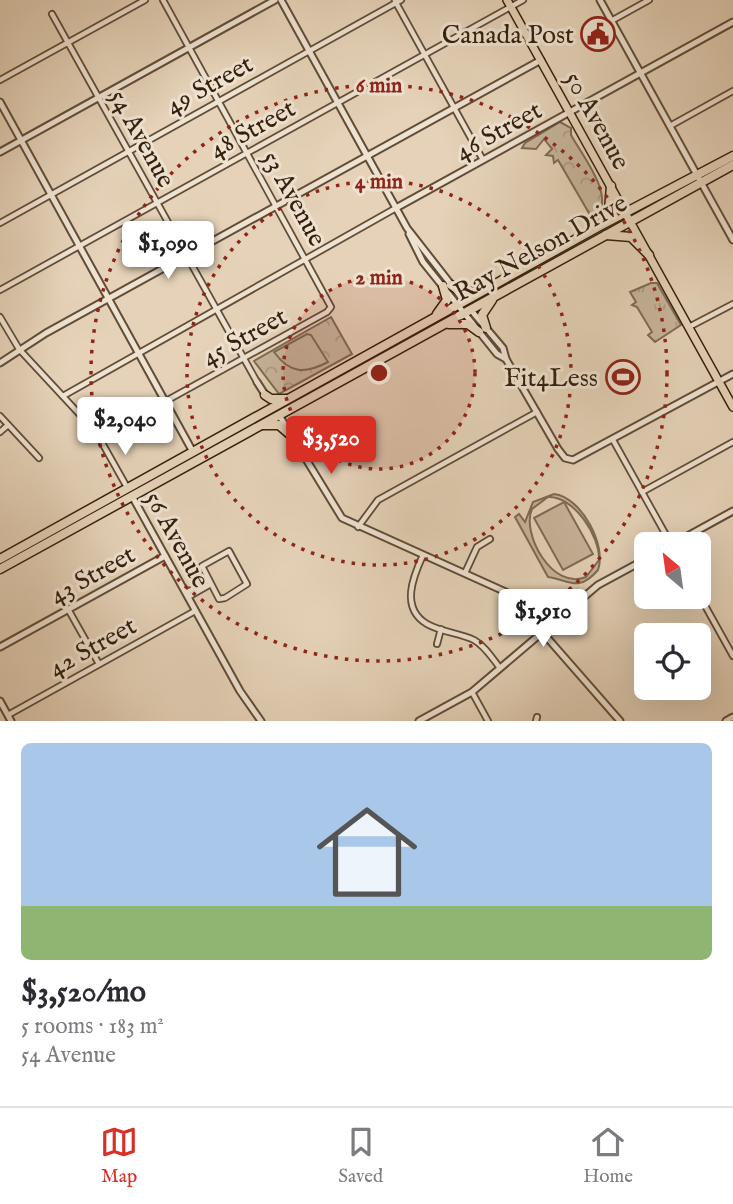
<!DOCTYPE html>
<html lang="en">
<head>
<meta charset="utf-8">
<style>
  :root { --surface:#fff; --page:#f7f7f7; --text:#2b2b33; --muted:#7c7c81; --line:#e1e1e2; --accent:#d93025 }
  body { margin:0; font-family:"IM FELL English",serif; background:var(--page); color:var(--text); height:100vh; display:flex; flex-direction:column; font-size:26px; white-space:nowrap }
  * { box-sizing:border-box; margin:0 }
  p { font-size:23px; color:var(--muted) }
  .icon { flex:none; width:38px; height:38px; fill:none; stroke:currentColor; stroke-width:2; stroke-linecap:round; stroke-linejoin:round }
  .map { position:relative; height:721px; overflow:hidden }
  .drawer { display:flex; flex-direction:column; background:var(--surface); flex:1 }
  .drawer>* { flex:none }
  .needle { width:46px; rotate:331deg }
  .tools { position:absolute; left:634px; top:532px; display:grid; gap:14px }
  .tools a { display:grid; place-items:center; width:77px; height:77px; border-radius:10px; background:var(--surface); box-shadow:0 7px 28px #0002; font-size:35px }
  .price { position:absolute; translate:-50% -60px; padding:0 16px; border-radius:7px; background:#fff; color:#222; font-size:23px; line-height:46px; filter:drop-shadow(0 2px 4px #0008) }
  .price::after { content:''; position:absolute; left:50%; top:42px; width:21px; height:16px; margin-left:-10px; background:inherit; clip-path:polygon(0 0,100% 0,50% 100%) }
  .price.active { background:var(--accent); color:#fff }
  ul { padding:0; list-style:none }
  li { display:grid; align-content:center; gap:14px; height:371px; padding:0 21px }
  li+li { border-top:2px solid var(--line) }
  li span { display:grid; place-items:center; height:217px; border-radius:10px; color:#555 }
  li>.icon { margin-inline-start:auto }
  span .icon { width:126px; height:126px; fill:#fffc; stroke-width:1 }
  li b { font-size:30px }
  .tabs { display:flex; justify-content:space-around; align-items:center; height:98px; border-top:2px solid var(--line); background:var(--surface); font-size:19px; color:var(--muted) }
  .tabs a { display:grid; justify-items:center; gap:4px }
  .tabs .active { color:var(--accent) }
  .map>svg:first-child { display:block }
  .grass { fill:url(#grass-tufts); stroke:#7e6a54; stroke-width:2 }
  .forest { fill:url(#forest-crowns); stroke:#7e6a54; stroke-width:2 }
  .pitch { fill:#c7b49b; stroke:#7e6a54; stroke-width:2; fill-rule:evenodd }
  .lines { fill:none; stroke-linecap:round; stroke-linejoin:round }
  .minor-casing { stroke:#614c37; stroke-width:8 }
  .tertiary-casing { stroke:#614c37; stroke-width:9 }
  .primary-casing { stroke:#351f0c; stroke-width:10 }
  .trunk-casing { stroke:#351f0c; stroke-width:11 }
  .minor { stroke:#eee2d1; stroke-width:4.5 }
  .tertiary { stroke:#eee2d1; stroke-width:5 }
  .primary { stroke:#e5d2b8; stroke-width:7 }
  .trunk { stroke:#e5d2b8; stroke-width:8 }
  .ring { fill:none; stroke:#8f2418; stroke-width:3.5; stroke-dasharray:3.5 7 }
  .labels { text-anchor:middle; stroke-width:6; stroke-linejoin:round; paint-order:stroke }
  .poi-label { font-size:26px; fill:#351f0c; stroke:#eee2d1; text-anchor:end }
  .street-label { font-size:26px; fill:#351f0c; stroke:#eee2d1 }
  .centre { fill:#8f2418; stroke:#eee2d1; stroke-width:3.5 }
  .ring-label { font-size:21px; text-anchor:middle; font-weight:bold; fill:#8f2418; stroke:#eee2d1; stroke-width:6; stroke-linejoin:round; paint-order:stroke }
</style>
</head>
<body>
<div class="map">
<svg width="733" height="721" viewBox="0 0 733 721">
  <defs>
    <pattern id="grass-tufts" width="24" height="20" patternUnits="userSpaceOnUse" patternTransform="scale(1.75)"><rect width="24" height="20" fill="#c7b49b"/><path d="M3 7l-1-3M5 7V3M7 7l1-3M15 17l-1-3M17 17v-4M19 17l1-3" fill="none" stroke="#ac9a84"/></pattern>
    <pattern id="forest-crowns" width="20" height="18" patternUnits="userSpaceOnUse" patternTransform="scale(1.75)"><rect width="20" height="18" fill="#c7b49b"/><path d="M2 6a3 3 0 1 1 6 0M12 15a3 3 0 1 1 6 0" fill="none" stroke="#ac9a84"/></pattern>
  </defs>
  <rect width="100%" height="100%" fill="#e5d2b8"/>
  <filter id="stains"><feTurbulence type="fractalNoise" baseFrequency=".00286" numOctaves="4"/><feColorMatrix values="0 0 0 0 .2 0 0 0 0 .09 0 0 0 0 .02 0 0 0 .5 -.17"/></filter>
  <radialGradient id="worn" r=".72"><stop offset=".6" stop-color="#630" stop-opacity="0"/><stop offset="1" stop-color="#630" stop-opacity=".3"/></radialGradient>
  <polygon class="grass" points="651,283 657,283 681,325 655,342 648,335 652,332 637,307 632,305 636,302 630,292"/>
  <g class="forest">
    <path d="M560,122L571,128V135C583,157 619,200 593,220L558,160L554,163L553,156L546,155L552,149L544,139L536,149L522,148L525,143Z"/>
    <polygon points="331,317 352,354 279,394 254,361"/>
  </g>
  <g class="pitch">
    <path d="M307,334L311,335L328,362C305,374 290,374 274,352Z"/>
    <path d="M554,494C581,497 607,545 598,570C578,593 569,580 548,577L515,517L519,514L525,522L533,502ZM548,497C574,496 600,536 599,560L586,577C552,591 521,533 532,509Z"/>
    <polygon points="564,502 593,554 563,570 534,518"/>
  </g>
  <g class="lines">
    <g class="minor-casing">
      <g id="minor">
        <polyline points="395,1 483,160"/>
        <polyline points="52,14 257,382"/>
        <polyline points="611,21 649,0"/>
        <polyline points="0,80 145,0"/>
        <polyline points="670,126 733,91"/>
        <polyline points="0,223 401,0"/>
        <polyline points="0,290 523,0"/>
        <polyline points="0,317 19,349 96,432 128,489"/>
        <polyline points="689,327 733,304"/>
        <polyline points="63,396 396,208"/>
        <polyline points="0,416 39,458"/>
        <polyline points="0,432 8,425"/>
        <polyline points="99,438 327,312 331,307 163,0"/>
        <polyline points="613,440 671,544"/>
        <polyline points="642,492 733,442"/>
        <polyline points="358,527 378,500 537,412"/>
        <polygon points="229,551 247,584 225,598 219,599 202,566"/>
        <path d="M423,555C413,577 400,608 427,624C441,632 459,633 474,640C485,646 492,658 500,668"/>
        <polyline points="465,573 477,547 490,539"/>
        <polyline points="186,593 207,581"/>
        <polyline points="698,593 733,656"/>
        <polyline points="188,597 209,585"/>
        <polyline points="68,609 99,664"/>
        <polyline points="437,644 441,629"/>
        <polyline points="472,692 488,721"/>
        <polyline points="8,715 195,611"/>
        <polyline points="536,721 537,717"/>
      </g>
    </g>
    <g class="tertiary-casing">
      <g id="tertiary">
        <polyline points="281,0 407,228 464,301"/>
        <polyline points="600,0 733,240"/>
        <polyline points="0,102 193,452"/>
        <polyline points="0,152 275,0"/>
        <polyline points="396,208 733,22"/>
        <polyline points="409,234 423,262 497,354 506,359"/>
        <polyline points="470,309 503,348 506,359 558,449 565,458 573,460 733,374"/>
        <polyline points="0,363 46,333 541,60"/>
        <polyline points="257,382 266,396"/>
        <polyline points="279,415 342,518 508,593 620,721"/>
        <polyline points="132,496 240,691 261,721"/>
        <polyline points="673,544 733,511"/>
        <polyline points="0,647 165,556"/>
        <polyline points="0,701 11,721"/>
        <polyline points="419,721 472,692 598,585 646,559"/>
        <polyline points="726,721 733,717"/>
      </g>
    </g>
    <g class="primary-casing">
      <polyline id="primary" points="507,0 733,407"/>
    </g>
    <g class="trunk-casing">
      <g id="trunk">
        <polyline points="599,226 609,210 611,186"/>
        <polyline points="606,235 631,237 649,255"/>
        <polyline points="451,285 461,292 479,292"/>
        <polyline points="437,314 447,300 443,286"/>
        <polyline points="449,324 468,324 479,332"/>
        <polyline points="486,328 482,315 492,300"/>
        <polyline points="265,395 271,399 287,399"/>
        <polyline points="263,425 279,425 293,437"/>
        <polyline points="0,559 598,227 733,156"/>
        <polyline points="0,569 733,165"/>
      </g>
    </g>
    <use href="#minor" class="minor"/>
    <use href="#tertiary" class="tertiary"/>
    <use href="#primary" class="primary"/>
    <use href="#trunk" class="trunk"/>
  </g>
  <circle cx="379" cy="373" r="96" fill="#8f2418" fill-opacity=".12"/>
  <g class="ring">
    <circle cx="379" cy="373" r="96"/>
    <circle cx="379" cy="373" r="192"/>
    <circle cx="379" cy="373" r="288"/>
  </g>
  <defs>
    <g id="civic-ring" transform="scale(1.75)"><circle r="9.5" fill="#eee2d1" stroke="#8f2418" stroke-width="1.5"/><path d="M-.6-6.5H3V-4.5H.6V-3L4-1V1h2V6H-6V1h2V-1L-.6-3ZM-1.2 2.5V6h2.4V2.5Z" fill="#8f2418"/></g>
    <g id="stadium-ring" transform="scale(1.75)"><circle r="9.5" fill="#eee2d1" stroke="#8f2418" stroke-width="1.5"/><path d="M0-5a6.5 5 0 1 0 0 10a6.5 5 0 1 0 0-10ZM-3.5-1.8h7v3.6h-7Z" fill="#8f2418"/></g>
  </defs>
  <g fill-rule="evenodd">
    <use href="#civic-ring" x="598" y="34"/>
    <use href="#stadium-ring" x="623" y="377"/>
  </g>
  <g class="labels">
    <g class="poi-label">
      <text x="574" y="43">Canada Post</text>
      <text x="598" y="386">Fit4Less</text>
    </g>
    <g class="street-label">
      <text transform="translate(209 84) rotate(-29)" y="9">49 Street</text>
      <text transform="translate(598 120) rotate(61)" y="9">50 Avenue</text>
      <text transform="translate(252 128) rotate(-29)" y="9">48 Street</text>
      <text transform="translate(498 130) rotate(-29)" y="9">46 Street</text>
      <text transform="translate(143 138) rotate(61)" y="9">54 Avenue</text>
      <text transform="translate(295 198) rotate(61)" y="9">53 Avenue</text>
      <text transform="translate(540 247) rotate(-29)" y="9">Ray Nelson Drive</text>
      <text transform="translate(244 336) rotate(-29)" y="9">45 Street</text>
      <text transform="translate(178 539) rotate(61)" y="9">56 Avenue</text>
      <text transform="translate(92 574) rotate(-29)" y="9">43 Street</text>
      <text transform="translate(92 646) rotate(-29)" y="9">42 Street</text>
    </g>
  </g>
  <circle cx="379" cy="373" r="10" class="centre"/>
  <g class="ring-label">
    <text x="379" y="92">6 min</text>
    <text x="379" y="188">4 min</text>
    <text x="379" y="284">2 min</text>
  </g>
  <rect width="100%" height="100%" filter="url(#stains)"/>
  <rect width="100%" height="100%" fill="url(#worn)"/>
</svg>
<div class="tools">
<a><svg class="needle" viewBox="-14 -14 28 28"><path d="M0-13l5 13h-10z" fill="#e53935"/><path d="M0 13l5-13h-10z" fill="#7c7c81"/></svg></a>
<a><svg class="icon" aria-label="locate" viewBox="0 0 24 24"><circle cx="12" cy="12" r="6"/><path d="M12 2v4M12 18v4M2 12h4M18 12h4"/></svg></a>
</div>
<b class="price" style="left:168px;top:281px">$1,090</b>
<b class="price" style="left:125px;top:457px">$2,040</b>
<b class="price active" style="left:331px;top:476px">$3,520</b>
<b class="price" style="left:543px;top:649px">$1,910</b>
</div>
<section class="drawer">
<ul>
<li><span style="background:linear-gradient(#a9c7e8 75%,#8fb573 0)"><svg class="icon" aria-label="home" viewBox="0 0 24 24"><path d="M3 11l9-7 9 7M6 9v11h12V9"/></svg></span><div><b>$3,520/mo</b><p>5 rooms · 183 m²</p><p>54 Avenue</p></div></li>
</ul>
</section>
<nav class="tabs">
<a class="active"><svg class="icon" aria-label="map" viewBox="0 0 24 24"><path d="M3 6l6-2 6 2 6-2v14l-6 2-6-2-6 2zM9 4v14M15 6v14"/></svg>Map</a>
<a><svg class="icon" aria-label="saved" viewBox="0 0 24 24"><path d="M7 4h10v16l-5-4-5 4z"/></svg>Saved</a>
<a><svg class="icon" aria-label="home" viewBox="0 0 24 24"><path d="M3 11l9-7 9 7M6 9v11h12V9"/></svg>Home</a>
</nav>
</body>
</html>
